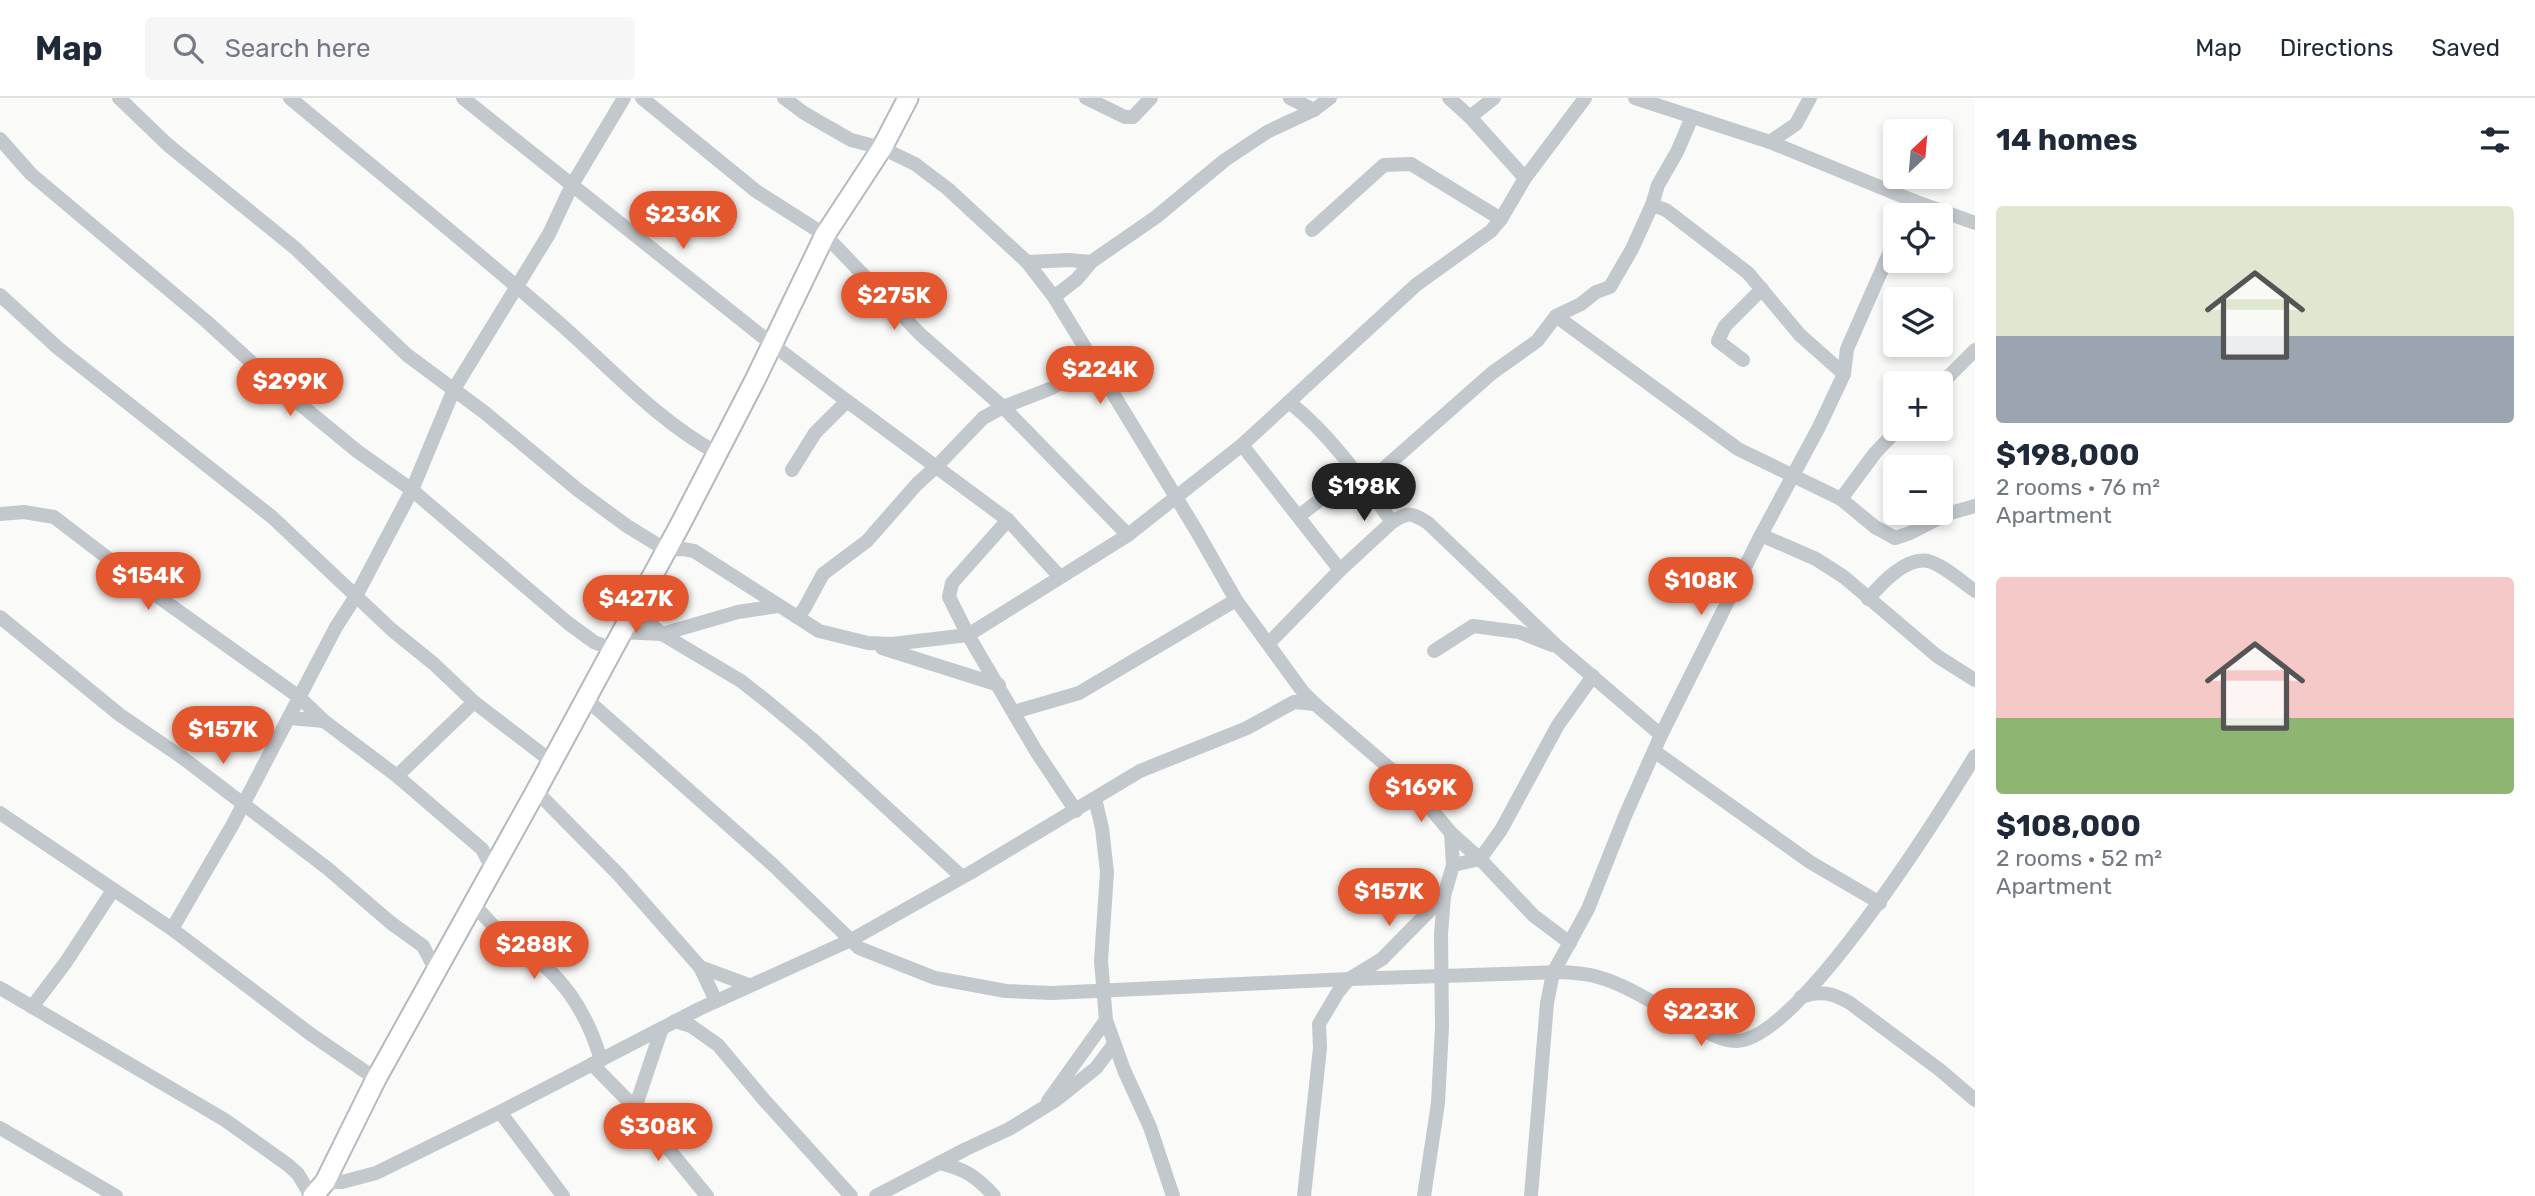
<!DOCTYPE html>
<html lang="en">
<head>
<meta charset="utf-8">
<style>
  :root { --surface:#fff; --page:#f6f6f7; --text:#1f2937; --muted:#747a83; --line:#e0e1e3; --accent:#e4572e }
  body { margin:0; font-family:Rubik,sans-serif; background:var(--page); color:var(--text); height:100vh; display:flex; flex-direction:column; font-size:26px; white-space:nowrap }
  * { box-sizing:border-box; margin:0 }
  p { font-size:23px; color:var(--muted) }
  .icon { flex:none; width:38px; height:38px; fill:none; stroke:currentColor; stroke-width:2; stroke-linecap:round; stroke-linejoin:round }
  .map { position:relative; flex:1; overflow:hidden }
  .side { display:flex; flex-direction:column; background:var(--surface); width:560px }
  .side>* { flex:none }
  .needle { width:46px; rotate:26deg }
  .buttons { position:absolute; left:1883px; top:21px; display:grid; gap:14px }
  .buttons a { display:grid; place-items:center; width:70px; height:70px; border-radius:7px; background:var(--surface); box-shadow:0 4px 10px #0003; font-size:35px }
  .price { position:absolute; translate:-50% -60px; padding:0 16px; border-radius:24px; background:var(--accent); color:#fff; font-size:23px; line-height:46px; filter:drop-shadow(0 2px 4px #0008) }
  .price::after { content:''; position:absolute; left:50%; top:42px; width:21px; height:16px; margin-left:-10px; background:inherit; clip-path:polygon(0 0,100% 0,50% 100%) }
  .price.on { background:#222; color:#fff }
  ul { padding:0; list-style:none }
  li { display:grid; align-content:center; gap:14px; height:371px; padding:0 21px }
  li span { display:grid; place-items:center; height:217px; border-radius:7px; color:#555 }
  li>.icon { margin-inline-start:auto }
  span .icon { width:126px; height:126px; fill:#fffc; stroke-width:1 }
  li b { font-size:30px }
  h2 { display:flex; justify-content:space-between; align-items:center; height:84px; padding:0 21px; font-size:30px }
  header { display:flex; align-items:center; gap:42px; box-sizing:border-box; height:98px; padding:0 35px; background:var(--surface); border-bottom:2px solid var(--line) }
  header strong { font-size:33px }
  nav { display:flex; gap:38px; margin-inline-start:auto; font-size:24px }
  .search { width:490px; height:63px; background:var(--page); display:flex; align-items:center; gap:18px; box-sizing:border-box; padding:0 24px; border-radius:7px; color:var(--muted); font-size:26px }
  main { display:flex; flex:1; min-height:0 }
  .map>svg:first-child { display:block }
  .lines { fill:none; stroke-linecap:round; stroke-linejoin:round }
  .secondary-casing { stroke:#b3babf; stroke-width:23 }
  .street { stroke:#c3c8cc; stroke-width:14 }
  .secondary { stroke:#fff; stroke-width:19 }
</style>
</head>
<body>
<header>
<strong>Map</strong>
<div class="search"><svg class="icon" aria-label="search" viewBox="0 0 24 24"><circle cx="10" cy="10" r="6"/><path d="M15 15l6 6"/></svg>Search here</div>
<nav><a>Map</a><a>Directions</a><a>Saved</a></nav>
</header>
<main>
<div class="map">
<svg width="1975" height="1098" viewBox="0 0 1975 1098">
  <rect width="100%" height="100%" fill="#fafaf8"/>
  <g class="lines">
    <g class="secondary-casing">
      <polyline id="secondary" points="313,1098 325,1084 376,981 536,693 680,427 755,282 825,137 882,50 908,0"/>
    </g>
    <g class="street">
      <polyline points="119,0 168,47 295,150 407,257 484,314 578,392 627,428 666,452 683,451 694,453 819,533 868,545 892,546 968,537 1128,437 1242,347 1416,187 1491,133 1501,121 1525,80 1585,0"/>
      <path d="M290,0C379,74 469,147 557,223C609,268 656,322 717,355"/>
      <polyline points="624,0 572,87 773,247 847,303"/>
      <polyline points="642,0 756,93 825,137 920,236 1003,309 1128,437"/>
      <polyline points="784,0 804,15 851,42 882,50 915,66 948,91 1027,164 1054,199 1095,266 1196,432 1236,502 1303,594 1315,606 1416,693 1451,735 1480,761 1534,818 1570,845"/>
      <polyline points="1086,0 1125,19 1133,19 1151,0"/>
      <polyline points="1290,0 1314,12"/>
      <polyline points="1449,0 1470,19 1525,80"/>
      <polyline points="1635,0 1770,44 1914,103 1975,125"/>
      <polyline points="1470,19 1494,0"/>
      <polyline points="0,41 31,76 206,223 273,284 357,353 412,392 568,525 594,544 612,551"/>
      <polyline points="1770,44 1796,26 1810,0"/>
      <polyline points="1652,107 1666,112 1748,175 1800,237 1844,276"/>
      <polyline points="1908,117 1914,103"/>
      <polyline points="1312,132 1384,67 1411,66 1501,121"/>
      <polyline points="1027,164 1069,162 1091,164"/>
      <polyline points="0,197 58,250 272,419 392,532 434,566 474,604 551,663"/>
      <polyline points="1054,199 1077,181 1091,164 1156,119 1225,62 1267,34 1314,12 1330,0"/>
      <polyline points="1556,218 1738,351 1841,401 1875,429 1895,440 1910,435 1947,416 1975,408"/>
      <polyline points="1743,262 1718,243 1725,228 1762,191"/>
      <polyline points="1941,286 1975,252"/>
      <polyline points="1242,347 1340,472"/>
      <polyline points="792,372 815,335 847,303 1008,422 1060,479"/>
      <polyline points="1366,386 1492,275 1537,243 1556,218 1581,206 1596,194 1610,189 1632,151 1652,107 1658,87 1677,54 1692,19"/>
      <polyline points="1841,401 1875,355 1898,331"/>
      <polyline points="0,416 24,414 54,419 160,500 299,599 324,623 397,678 482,751 492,770"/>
      <polyline points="1299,418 1355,375"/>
      <polyline points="1008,422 952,485 949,499 968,537 1036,653 1076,713"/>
      <path d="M1392,424C1409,414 1410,414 1428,425L1558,549L1661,637"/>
      <polyline points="1761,437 1816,461 1844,479 1937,558 1975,582"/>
      <path d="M1868,501C1881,486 1905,459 1928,463C1942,466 1963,485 1975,493"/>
      <polyline points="634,511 662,536 741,583 769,605 812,641 962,779"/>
      <polyline points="0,519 120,617 183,660 327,770 391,825 423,848 436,873"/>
      <polyline points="797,519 804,511 823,476 867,443 917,386 937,368 983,320 1003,309 1052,290 1095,266"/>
      <polyline points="621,534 662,536 738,514 778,508"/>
      <path d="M1269,545L1340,472L1392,424C1362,382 1330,336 1289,304"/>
      <polyline points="882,550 999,587"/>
      <polyline points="1434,553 1473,528 1519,534 1552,547"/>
      <path d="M585,600L772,766L859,850L935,880L1006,893L1052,895L1349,881L1561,874C1573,875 1586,875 1598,879C1627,887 1656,907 1683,921C1699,929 1718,943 1737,943C1799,942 1942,712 1975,658"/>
      <polyline points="1014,614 1079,595 1236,502"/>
      <polyline points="289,620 324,623"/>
      <polyline points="1654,653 1810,764 1880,805"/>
      <polyline points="397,678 474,604"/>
      <polyline points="536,693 619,777 700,869 716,903"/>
      <polyline points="1095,701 1102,730 1107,774 1101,863 1106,922 1124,972 1150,1029 1173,1098"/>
      <polyline points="0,715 172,831 309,935 376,981"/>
      <polyline points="1453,767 1480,761 1501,732 1558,627 1593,578"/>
      <path d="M473,805C484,818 494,830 507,840C521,852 537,861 550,873C576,898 591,928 601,962"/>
      <polyline points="172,831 233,726 336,529 356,498 412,392 454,291 549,136 572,87 463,0"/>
      <polyline points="700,869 749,887"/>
      <polyline points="0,890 225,1022 288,1067 298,1076 311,1098"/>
      <path d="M1801,899C1820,892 1833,895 1850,905L1940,972L1975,1002"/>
      <polyline points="32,909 66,864 113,792"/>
      <polyline points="675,923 691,928 718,947 765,1003 851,1098"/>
      <polyline points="592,966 635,1010 707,1098"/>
      <polyline points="1048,1003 1106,922"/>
      <polyline points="635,1010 662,930"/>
      <polyline points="500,1014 563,1098"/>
      <polyline points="0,1030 116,1098"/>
      <path d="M939,1065C965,1071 976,1078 994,1098"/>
      <polyline points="325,1084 342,1084 376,1075 500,1014 699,911 851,842 970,775 1140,673 1247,630 1294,604 1315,606"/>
      <polyline points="876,1098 966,1051 1009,1031 1056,1002 1096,970 1114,946"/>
      <polyline points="1304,1098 1320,950 1319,926 1338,894 1349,881 1382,861 1444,798"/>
      <polyline points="1424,1098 1438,1005 1442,929 1441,836 1444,798 1453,767 1451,735"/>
      <polyline points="1531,1098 1547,905 1553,875 1588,811 1625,718 1661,637 1761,437 1819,329 1844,276 1847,251 1895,142"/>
    </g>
    <use href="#secondary" class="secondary"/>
  </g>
</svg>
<div class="buttons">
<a><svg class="needle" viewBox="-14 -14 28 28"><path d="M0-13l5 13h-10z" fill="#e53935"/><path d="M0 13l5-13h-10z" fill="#747a83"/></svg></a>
<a><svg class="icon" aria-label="locate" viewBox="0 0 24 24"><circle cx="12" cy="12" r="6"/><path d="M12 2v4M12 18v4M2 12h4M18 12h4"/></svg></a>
<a><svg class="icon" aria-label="layers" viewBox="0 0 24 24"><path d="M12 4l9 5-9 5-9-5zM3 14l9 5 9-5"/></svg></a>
<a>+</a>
<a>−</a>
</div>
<b class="price" style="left:683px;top:153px">$236K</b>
<b class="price" style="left:894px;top:234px">$275K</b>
<b class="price" style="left:1100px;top:308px">$224K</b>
<b class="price" style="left:290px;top:320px">$299K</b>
<b class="price on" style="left:1364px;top:425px">$198K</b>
<b class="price" style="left:148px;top:514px">$154K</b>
<b class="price" style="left:1701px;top:519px">$108K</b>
<b class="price" style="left:636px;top:537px">$427K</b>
<b class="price" style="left:223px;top:668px">$157K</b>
<b class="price" style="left:1421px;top:726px">$169K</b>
<b class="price" style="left:1389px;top:830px">$157K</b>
<b class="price" style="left:534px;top:883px">$288K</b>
<b class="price" style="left:1701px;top:950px">$223K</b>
<b class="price" style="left:658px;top:1065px">$308K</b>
</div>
<section class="side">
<h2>14 homes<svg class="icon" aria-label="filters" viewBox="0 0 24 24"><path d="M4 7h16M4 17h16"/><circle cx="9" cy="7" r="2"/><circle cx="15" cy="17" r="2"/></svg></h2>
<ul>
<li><span style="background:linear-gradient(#dfe7d0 60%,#9aa5b1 0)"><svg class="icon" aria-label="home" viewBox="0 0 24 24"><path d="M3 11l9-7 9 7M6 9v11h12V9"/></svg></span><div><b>$198,000</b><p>2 rooms · 76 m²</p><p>Apartment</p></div></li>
<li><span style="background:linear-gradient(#f6c9c9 65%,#8fb573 0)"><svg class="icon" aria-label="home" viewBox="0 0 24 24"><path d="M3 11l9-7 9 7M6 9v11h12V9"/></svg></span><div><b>$108,000</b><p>2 rooms · 52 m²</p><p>Apartment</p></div></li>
</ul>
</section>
</main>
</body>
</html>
